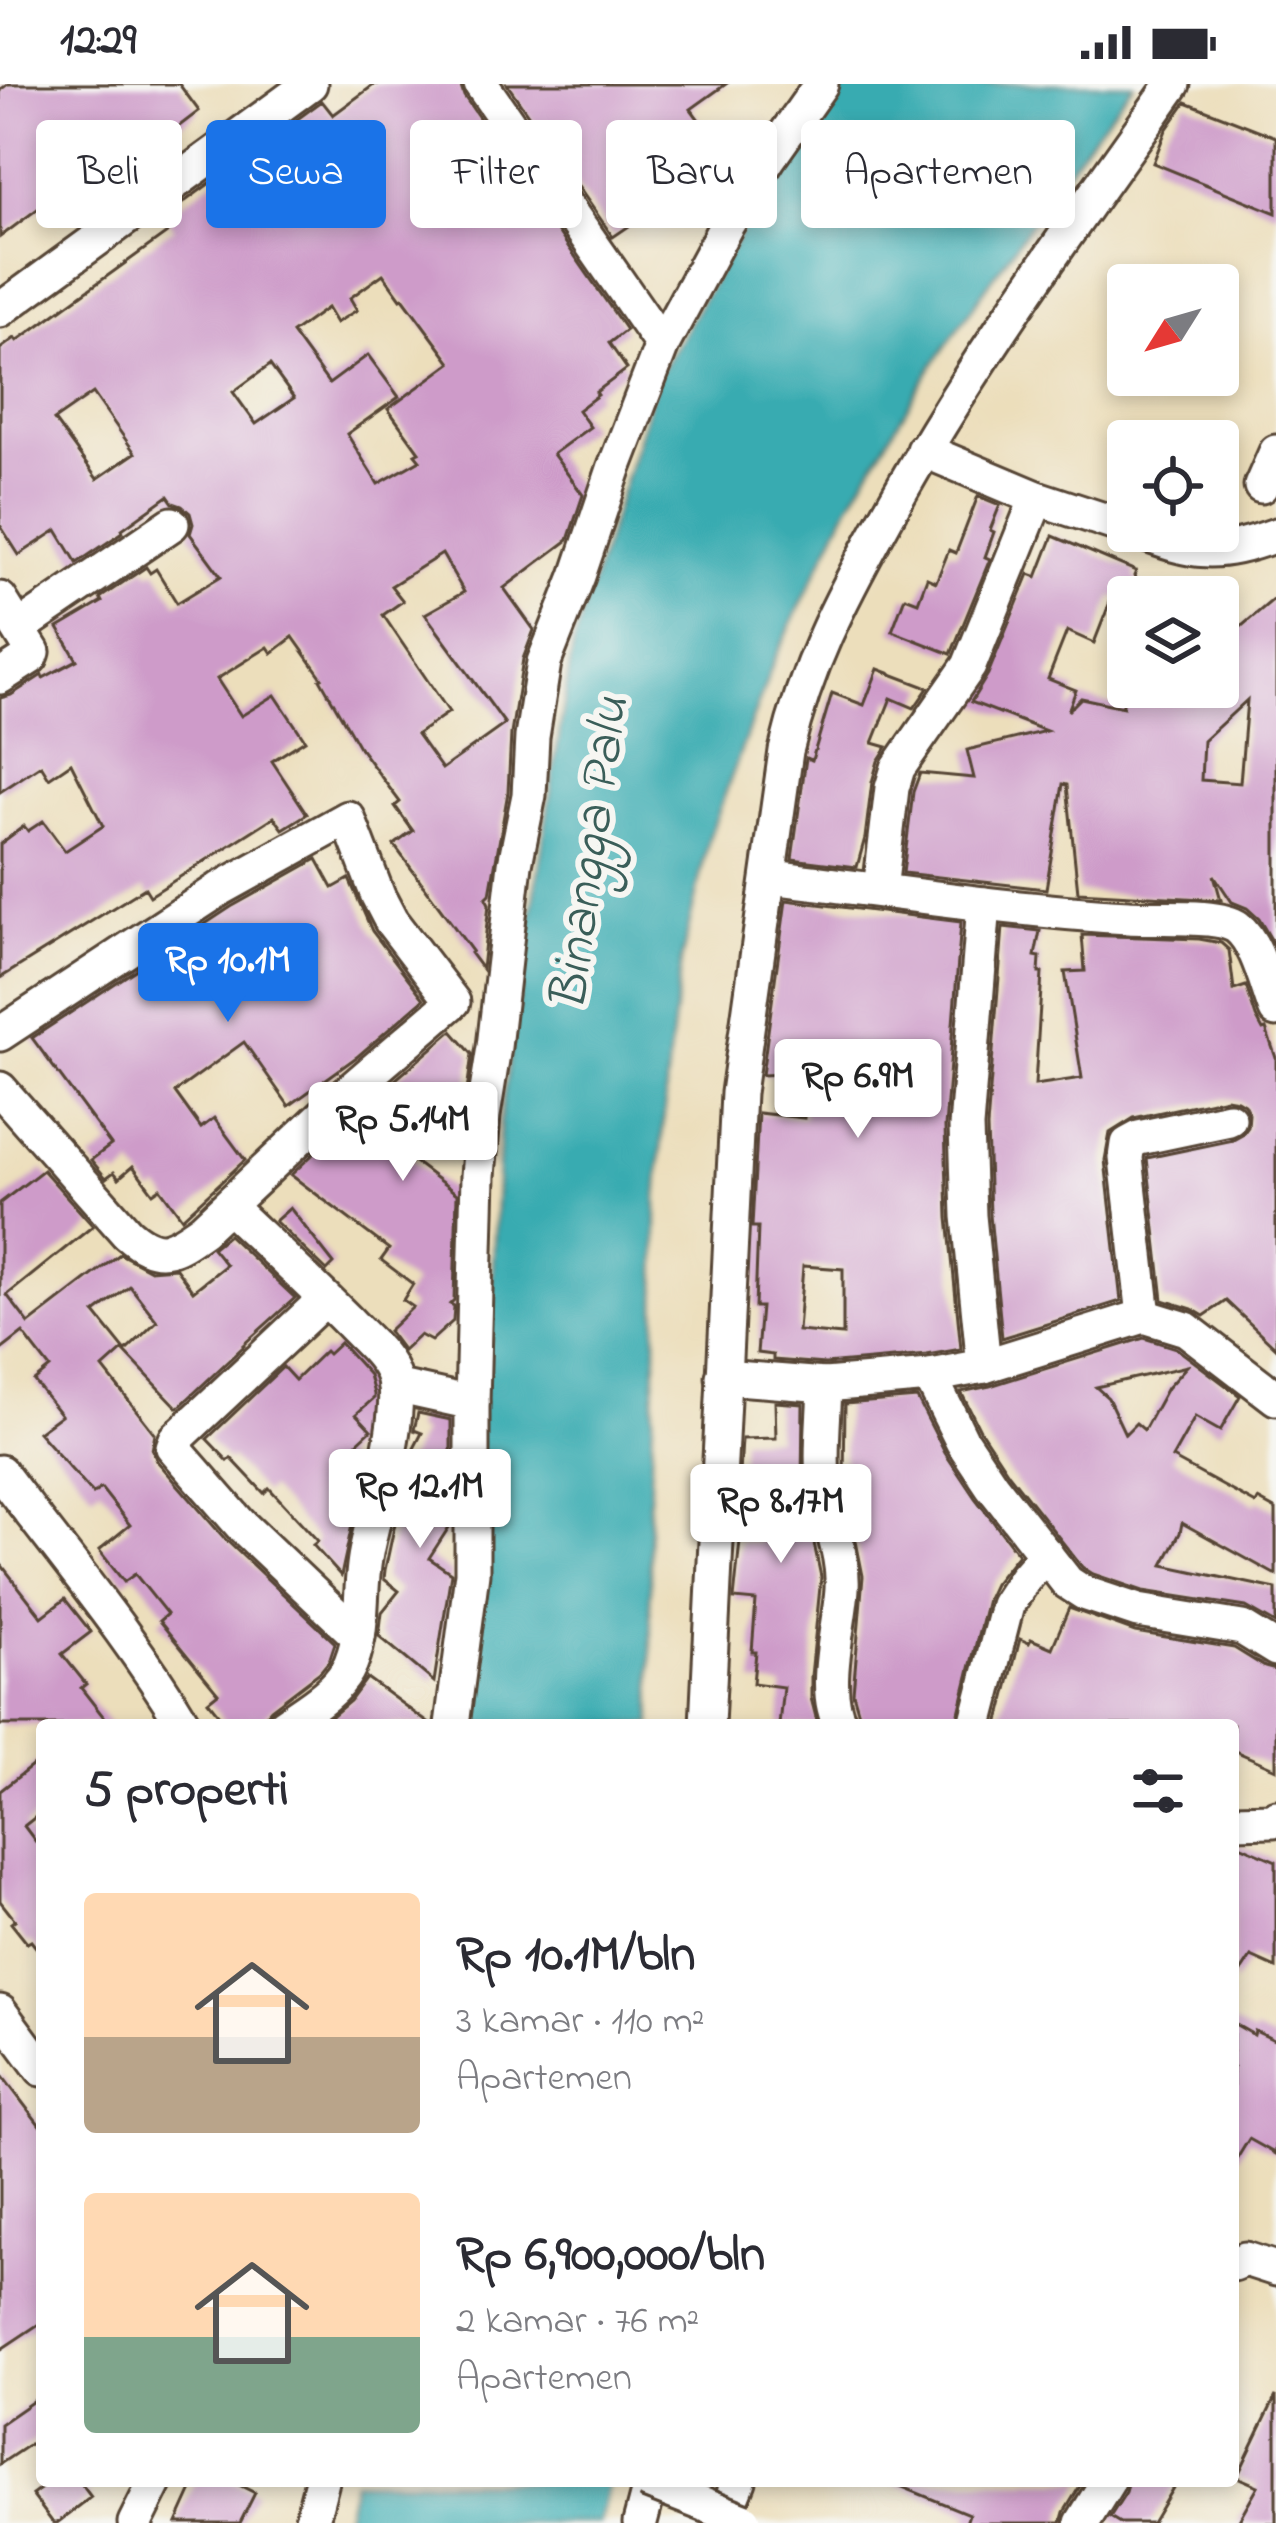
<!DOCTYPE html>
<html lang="id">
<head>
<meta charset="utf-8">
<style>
  :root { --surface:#fff; --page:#f7f7f7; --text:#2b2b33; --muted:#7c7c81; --accent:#1a73e8 }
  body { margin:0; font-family:"Indie Flower",sans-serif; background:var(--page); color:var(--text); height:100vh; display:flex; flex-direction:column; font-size:45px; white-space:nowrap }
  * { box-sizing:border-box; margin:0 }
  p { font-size:39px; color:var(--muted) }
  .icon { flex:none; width:66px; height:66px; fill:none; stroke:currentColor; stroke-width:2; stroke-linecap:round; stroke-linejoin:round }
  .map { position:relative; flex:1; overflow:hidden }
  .details { position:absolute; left:36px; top:1635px; width:1203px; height:768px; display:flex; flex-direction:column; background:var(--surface); border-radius:12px; box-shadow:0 6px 18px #0003 }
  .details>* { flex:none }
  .banner { position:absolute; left:36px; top:36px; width:1206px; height:108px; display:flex; gap:24px }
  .needle { width:78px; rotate:233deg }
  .tools { position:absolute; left:1107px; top:180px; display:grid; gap:24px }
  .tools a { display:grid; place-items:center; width:132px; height:132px; border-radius:12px; background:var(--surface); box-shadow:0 6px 18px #0003; font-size:60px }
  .price { position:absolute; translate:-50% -102px; padding:0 27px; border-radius:12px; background:#fff; color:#222; font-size:39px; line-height:78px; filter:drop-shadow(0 3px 6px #0008) }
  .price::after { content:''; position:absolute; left:50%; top:72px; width:36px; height:27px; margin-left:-18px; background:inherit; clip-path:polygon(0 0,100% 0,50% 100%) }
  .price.selected { background:var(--accent); color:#fff }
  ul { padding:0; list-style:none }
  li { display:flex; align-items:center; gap:36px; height:300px; padding:0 48px }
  li span { display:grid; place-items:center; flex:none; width:336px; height:240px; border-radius:12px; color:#555 }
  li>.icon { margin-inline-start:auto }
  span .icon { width:144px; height:144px; fill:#fffc; stroke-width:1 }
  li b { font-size:51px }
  h2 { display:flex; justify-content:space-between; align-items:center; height:144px; padding:0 48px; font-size:51px }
  .chip { padding:0 42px; border-radius:12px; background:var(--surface); box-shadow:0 6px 18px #0003; font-size:42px; line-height:108px }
  .chip.selected { background:var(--accent); color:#fff }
  .status { display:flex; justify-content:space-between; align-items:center; height:84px; padding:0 60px; background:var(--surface); direction:ltr }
  .status svg { height:33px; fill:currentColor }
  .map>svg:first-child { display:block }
  .water { fill:#38abb1; stroke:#3a6a68; stroke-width:3 }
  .building { fill:#ce9bc9; fill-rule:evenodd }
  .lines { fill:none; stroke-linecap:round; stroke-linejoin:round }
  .minor-casing { stroke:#564536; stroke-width:39 }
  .minor { stroke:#fff; stroke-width:33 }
  .minor-bridge-casing { stroke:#564536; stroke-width:39; stroke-linecap:butt }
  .minor-bridge { stroke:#fff; stroke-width:33 }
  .labels { text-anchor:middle; stroke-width:12; stroke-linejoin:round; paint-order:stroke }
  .water-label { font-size:54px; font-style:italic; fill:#3a5e59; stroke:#f6f6f2 }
</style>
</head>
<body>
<div class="status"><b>12:29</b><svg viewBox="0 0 49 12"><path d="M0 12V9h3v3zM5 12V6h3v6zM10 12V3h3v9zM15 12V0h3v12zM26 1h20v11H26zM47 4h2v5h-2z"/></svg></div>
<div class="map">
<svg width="1276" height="2439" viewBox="0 0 1276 2439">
  <rect width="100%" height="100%" fill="#f6f6f2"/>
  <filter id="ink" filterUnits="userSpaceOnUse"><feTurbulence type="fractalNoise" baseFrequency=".00833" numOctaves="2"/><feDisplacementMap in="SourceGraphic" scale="24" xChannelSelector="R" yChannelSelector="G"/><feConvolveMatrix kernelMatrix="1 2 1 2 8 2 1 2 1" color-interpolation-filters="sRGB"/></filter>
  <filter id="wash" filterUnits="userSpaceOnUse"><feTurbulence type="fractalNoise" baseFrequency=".004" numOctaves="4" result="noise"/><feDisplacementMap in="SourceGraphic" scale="48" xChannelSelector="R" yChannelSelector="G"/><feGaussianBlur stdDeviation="2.7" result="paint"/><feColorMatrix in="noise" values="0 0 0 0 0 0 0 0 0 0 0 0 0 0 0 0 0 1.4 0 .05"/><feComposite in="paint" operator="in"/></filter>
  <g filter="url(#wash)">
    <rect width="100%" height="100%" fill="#ecdebb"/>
    <g class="water">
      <polygon points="846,0 1134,0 1085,61 930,285 849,421 775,574 709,754 681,877 668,981 657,1116 656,1277 649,1419 652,1641 471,1641 474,1598 473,1407 492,1199 500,1037 573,560 657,294 748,137"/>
      <polygon points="353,2397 609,2397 600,2439 343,2439"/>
    </g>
    <g id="blocks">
      <g class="building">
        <polygon points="8,0 179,0 199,27 161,56 164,59 121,90 112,77 82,98 79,94 0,153 0,6"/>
        <path d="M375,0H460L464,12L626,246L609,259L627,285L596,308L598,311L578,326L590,343L553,370L583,411L568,456L504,504L534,546L523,575L511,650L508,708L490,810L486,814L489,820L482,885L470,869L472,867L394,761L413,747L395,722L400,718L359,663L320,595L322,594L293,553L272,569L268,563L217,595L241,632L275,611L305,656L272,677L307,730L283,745L274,733L150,812L145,804L0,894V760L24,742L28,747L43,737L65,767L103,742L71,679L49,694L41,681L0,708V614L11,611L42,591L43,594L77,576L58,544L102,518L100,514L146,483L150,489L156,485L177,519L221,492L190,450L193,440L190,429L182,422L173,419L168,412L122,445L123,448L77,479L57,446L19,471L0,441V265L15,254L17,257L174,144L165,132L322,17L333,31ZM383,190L401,215L403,214L451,279L388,325L419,368L415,370L420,376L378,400L347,350L399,313L368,271L329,300L292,249L327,224L336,239L357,226L350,214ZM270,281L294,314L256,340L233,308ZM93,309L135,369L97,395L54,336ZM442,470L464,508L425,530L505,640L442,685L417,650L449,628L383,531L403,517L391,502Z"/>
        <polygon points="507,0 726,0 691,25 705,44 660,78 670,91 652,104 663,119 613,153"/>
        <polygon points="1186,18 1276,53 1276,129 1153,79 1166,46"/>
        <polygon points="978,412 1000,421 990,446 994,448 985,473 990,475 951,570 892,547 905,513 918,518 927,494 936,498 949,466 956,469"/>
        <path d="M1053,452L1136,487L1134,492L1151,513H1112L1094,559L1067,547L1048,595L1076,606L1068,627L1081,614L1123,623V616L1207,617L1194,603H1218V541L1229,553L1276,513V864L1259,835L1247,824L1232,818L1214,791L1221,816L1078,808L1067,701L1063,700L1046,805L903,789L913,708L920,689L974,694L967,666L1046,647L971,618L988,590L1029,490L1037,493ZM1247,616L1240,699L1201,696L1203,657Z"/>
        <polygon points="878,585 928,604 914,624 891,614 873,659 887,663 878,677 872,698 865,754 857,783 792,775 806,674 812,676 832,609 864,621"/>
        <polygon points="317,775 333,804 349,795 372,847 424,915 358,972 289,1022 244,958 175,1008 201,1044 214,1034 245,1076 182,1134 160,1104 153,1109 133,1082 119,1094 114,1088 106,1094 91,1076 111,1061 32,954 231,823"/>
        <path d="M786,816L961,838L945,1043L948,1134L961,1265L927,1271L825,1280L773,1276V1271L757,1269L761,1223H755L758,1143H752L758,1029L804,1034L808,989L762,991ZM803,1182L843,1185V1251L798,1247Z"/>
        <polygon points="1003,843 1040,847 1035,872 1040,873 1039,889 1042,889 1035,1001 1082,994 1065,888 1085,887 1082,851 1199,855 1221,859 1229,866 1234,906 1246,902 1256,933 1263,946 1266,945 1276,974 1276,1264 1226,1217 1204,1232 1192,1225 1163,1216 1147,1074 1233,1056 1242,1051 1248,1043 1249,1030 1244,1020 1237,1016 1226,1014 1134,1034 1110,1049 1105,1076 1121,1217 1002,1254 990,1131 987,1043"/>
        <polygon points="452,947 472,970 460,1059 454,1064 420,1024 383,1054 457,1110 454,1216 450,1220 454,1222 453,1237 431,1257 420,1251 403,1267 388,1247 413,1223 403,1216 413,1200 381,1176 389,1165 291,1091 360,1026"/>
        <polygon points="43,1086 93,1142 7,1211 29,1240 120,1170 150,1186 176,1184 193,1207 226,1181 212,1164 228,1151 295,1214 243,1261 244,1262 178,1324 125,1268 157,1237 130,1202 95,1229 124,1265 103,1284 155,1350 152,1366 157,1377 225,1455 335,1559 329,1577 320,1588 271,1625 266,1631 263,1641 227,1641 208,1617 218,1609 159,1537 167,1530 135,1490 124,1498 99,1466 130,1441 101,1404 93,1410 38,1348 61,1331 34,1297 50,1284 23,1249 0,1267 0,1119"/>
        <polygon points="290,1124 334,1180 327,1187 275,1137"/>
        <path d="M1144,1254L1176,1264L1240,1312L1220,1347L1195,1333L1172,1374L1256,1420L1258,1416L1276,1426V1491L1182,1439L1180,1449L1163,1481L1276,1505V1540L1246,1523L1143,1507L1093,1490L1082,1483L1009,1390L980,1346L961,1308L990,1302ZM1187,1282L1167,1304L1144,1346L1136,1339L1125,1350L1108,1314L1096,1303Z"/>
        <polygon points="340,1259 369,1291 374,1310 374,1314 356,1330 371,1346 342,1373 362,1395 341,1492 313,1461 318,1457 269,1404 264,1409 231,1374 228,1377 207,1355 283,1283 295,1296 325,1267 328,1270"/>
        <polygon points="917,1314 945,1369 975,1414 1018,1470 994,1500 987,1515 956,1641 881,1641 861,1637 853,1609 863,1492 844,1397 845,1320"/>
        <polygon points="775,1318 803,1320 802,1402 821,1493 811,1592 811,1614 818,1641 779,1641 783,1603 753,1599 756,1568 752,1568 756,1517 734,1515 740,1457 759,1459 757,1407 739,1408 742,1355 776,1354"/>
        <polygon points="418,1329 451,1336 451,1377 440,1398 451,1406 451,1440 429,1474 451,1489 434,1598 379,1552 382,1528 399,1507 384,1495 385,1486 409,1374 422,1349 414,1346"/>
        <polygon points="0,1479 42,1533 65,1515 91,1548 62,1570 86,1600 81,1604 110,1641 0,1641"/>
        <polygon points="1069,1524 1135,1548 1234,1564 1265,1583 1276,1586 1276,1685 1233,1666 1233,1641 998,1641 1020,1555 1029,1559 1031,1555 1052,1564"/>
        <polygon points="367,1594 431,1641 321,1641 350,1617"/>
        <polygon points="42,1674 42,1728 24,1742 42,1766 42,1871 31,1857 27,1859 11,1839 15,1836 0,1817 0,1707"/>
        <polygon points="1233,1758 1276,1777 1276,1884 1251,1873 1233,1900"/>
        <polygon points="1233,1939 1254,1951 1255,1947 1276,1957 1276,2070 1249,2055 1233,2081"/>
        <polygon points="0,1989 42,2044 42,2238 0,2266"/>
        <polygon points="42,2311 42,2352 0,2380 0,2340"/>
        <polygon points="1276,2312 1276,2439 1237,2439 1258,2402 1237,2393"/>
        <polygon points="51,2397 79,2397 91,2413 57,2439 53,2439 32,2411"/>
        <polygon points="196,2397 231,2397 255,2409 240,2439 177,2439"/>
        <polygon points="888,2397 1083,2397 1064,2428 1061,2439 966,2439 969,2430"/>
        <polygon points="1129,2397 1177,2397 1152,2439 1120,2439 1110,2433 1126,2408"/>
      </g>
    </g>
  </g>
  <g filter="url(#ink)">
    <use href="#blocks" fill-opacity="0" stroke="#564536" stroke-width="3"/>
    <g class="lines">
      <g class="minor-casing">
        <g id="minor">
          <polyline points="481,0 662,261"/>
          <polyline points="0,226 310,0"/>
          <polyline points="923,366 1037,414 1128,444"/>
          <polyline points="1261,402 1276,368"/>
          <path d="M1136,447C1195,470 1216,473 1276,451"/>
          <polyline points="0,515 33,568 31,573 0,593"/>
          <polyline points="19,544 172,440"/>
          <path d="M770,793C889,807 1008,826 1128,833C1154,835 1218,829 1237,843C1257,858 1267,903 1276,926"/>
          <polyline points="880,806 892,704 898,684 969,582 1037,414"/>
          <polyline points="984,820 966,1043 969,1132 984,1282"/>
          <path d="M0,950L220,805L348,734L378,812L391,837L453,918L346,1010L203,1145C171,1168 158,1176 127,1149L0,1005"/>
          <path d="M229,1123C269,1161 310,1199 349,1238C363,1253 382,1268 391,1287C408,1322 373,1429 366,1469C358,1507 366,1552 347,1587C334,1610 305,1626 284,1641"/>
          <polyline points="325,1215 176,1355 173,1363 241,1441 358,1552"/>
          <polyline points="1144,1232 1126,1074 1128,1060 1139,1054 1229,1035"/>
          <polyline points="930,1292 962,1357 992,1402 1067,1498 1084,1509 1138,1527 1242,1544 1276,1565"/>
          <polyline points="723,1293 825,1301 930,1292 984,1282 1144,1232 1186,1245 1276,1314"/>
          <path d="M825,1301C824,1337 819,1377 825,1413C830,1443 844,1472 842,1504C840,1542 820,1608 841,1641"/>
          <polyline points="395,1302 472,1319"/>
          <path d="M0,1388C63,1472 130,1551 184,1641"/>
          <polyline points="452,1641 472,1489 472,1319 478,1092 483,1032 494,963 515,780 529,711 532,653 544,578 578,492 614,385 662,261 726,142 769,74 821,0"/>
          <path d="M707,1641L738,1009L786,667C806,582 840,517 882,441C966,286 1071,144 1173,0"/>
          <polyline points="976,1641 1007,1521 1024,1495 1046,1470"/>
          <polyline points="1233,1737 1274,1736 1276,1733"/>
          <polyline points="0,1928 42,1985"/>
          <polyline points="1233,2180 1245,2175 1276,2185"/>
          <polyline points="726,2429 739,2397"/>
          <polyline points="135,2439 156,2397"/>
          <polyline points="311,2439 322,2397"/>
          <polyline points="640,2439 651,2397"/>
          <polyline points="1082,2439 1108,2397"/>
        </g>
      </g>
      <use href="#minor" class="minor"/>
      <g class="minor-bridge-casing">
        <polyline id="minor-bridge" points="645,2397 744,2436"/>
      </g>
      <use href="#minor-bridge" class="minor-bridge"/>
    </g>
  </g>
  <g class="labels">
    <g class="water-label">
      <text transform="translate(586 769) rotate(-82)" y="19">Binangga Palu</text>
    </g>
  </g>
</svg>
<div class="tools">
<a><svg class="needle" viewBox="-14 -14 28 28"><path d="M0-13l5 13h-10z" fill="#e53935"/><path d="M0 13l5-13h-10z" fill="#7c7c81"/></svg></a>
<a><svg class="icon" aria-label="locate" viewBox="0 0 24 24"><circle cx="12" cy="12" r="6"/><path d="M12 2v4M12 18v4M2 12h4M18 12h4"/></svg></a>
<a><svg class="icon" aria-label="layers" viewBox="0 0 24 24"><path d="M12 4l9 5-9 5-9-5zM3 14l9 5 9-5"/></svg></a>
</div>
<b class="price selected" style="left:228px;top:941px">Rp 10.1M</b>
<b class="price" style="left:858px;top:1057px">Rp 6.9M</b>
<b class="price" style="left:403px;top:1100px">Rp 5.14M</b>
<b class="price" style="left:420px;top:1467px">Rp 12.1M</b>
<b class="price" style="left:781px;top:1482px">Rp 8.17M</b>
<div class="banner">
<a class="chip">Beli</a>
<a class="chip selected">Sewa</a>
<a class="chip">Filter</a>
<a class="chip">Baru</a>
<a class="chip">Apartemen</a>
</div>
<section class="details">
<h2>5 properti<svg class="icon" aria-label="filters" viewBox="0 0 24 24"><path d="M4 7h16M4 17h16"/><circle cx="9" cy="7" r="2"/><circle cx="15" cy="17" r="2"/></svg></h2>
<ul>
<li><span style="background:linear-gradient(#ffd9b3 60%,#b9a48a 0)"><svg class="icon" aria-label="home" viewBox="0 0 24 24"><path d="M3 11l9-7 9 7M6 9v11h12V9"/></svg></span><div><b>Rp 10.1M/bln</b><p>3 kamar · 110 m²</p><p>Apartemen</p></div></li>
<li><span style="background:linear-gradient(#ffd9b3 60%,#7fa58c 0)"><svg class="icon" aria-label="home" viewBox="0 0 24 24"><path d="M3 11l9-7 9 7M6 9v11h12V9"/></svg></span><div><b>Rp 6,900,000/bln</b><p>2 kamar · 76 m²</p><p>Apartemen</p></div></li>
</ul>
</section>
</div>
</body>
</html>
